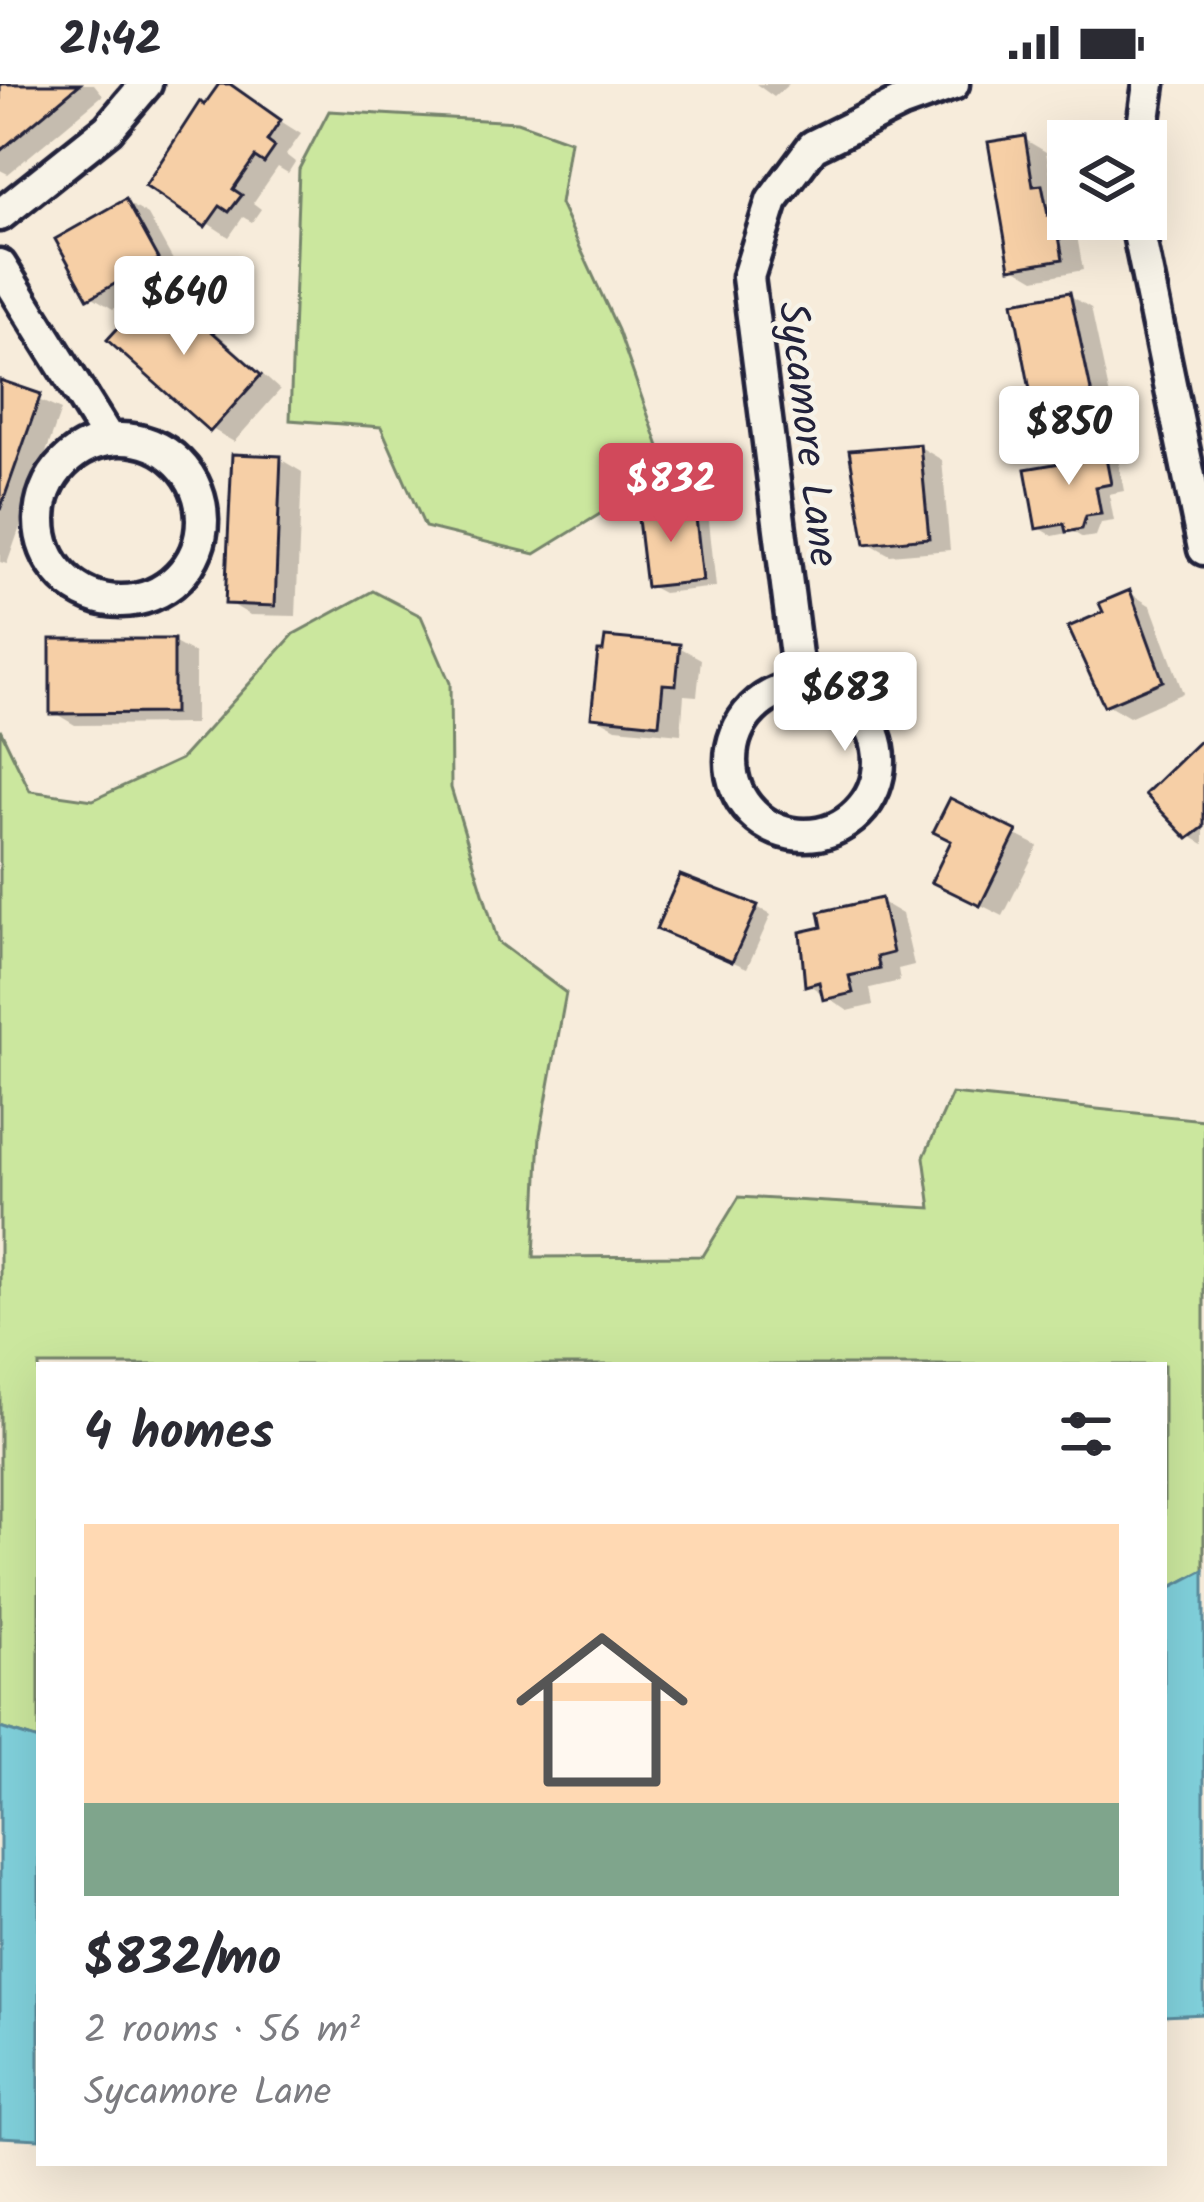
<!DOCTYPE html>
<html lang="en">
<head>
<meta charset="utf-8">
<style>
  :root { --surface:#fff; --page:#f2f2f3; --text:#2b2b33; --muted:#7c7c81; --accent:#d1495b }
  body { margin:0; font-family:Kalam,sans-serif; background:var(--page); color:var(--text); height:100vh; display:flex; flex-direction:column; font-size:45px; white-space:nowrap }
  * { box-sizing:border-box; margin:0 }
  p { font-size:39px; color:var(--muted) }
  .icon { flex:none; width:66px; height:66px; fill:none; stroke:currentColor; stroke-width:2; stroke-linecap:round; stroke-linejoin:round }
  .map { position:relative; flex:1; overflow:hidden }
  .details { position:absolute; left:36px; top:1278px; width:1131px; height:804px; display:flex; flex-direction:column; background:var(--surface); border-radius:0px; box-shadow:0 12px 48px #0002 }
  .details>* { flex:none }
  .tools { position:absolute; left:1047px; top:36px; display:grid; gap:24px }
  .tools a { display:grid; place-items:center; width:120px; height:120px; border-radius:0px; background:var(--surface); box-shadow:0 12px 48px #0002; font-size:60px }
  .price { position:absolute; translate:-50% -102px; padding:0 27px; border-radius:12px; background:#fff; color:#222; font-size:39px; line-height:78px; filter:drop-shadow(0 3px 6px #0008) }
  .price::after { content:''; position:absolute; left:50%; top:72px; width:36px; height:27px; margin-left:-18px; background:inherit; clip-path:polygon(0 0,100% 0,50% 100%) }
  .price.on { background:var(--accent); color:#fff }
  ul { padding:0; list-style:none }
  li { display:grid; align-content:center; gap:24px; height:636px; padding:0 48px }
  li span { display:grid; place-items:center; height:372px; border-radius:0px; color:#555 }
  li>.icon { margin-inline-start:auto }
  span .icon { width:216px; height:216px; fill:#fffc; stroke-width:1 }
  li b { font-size:51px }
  h2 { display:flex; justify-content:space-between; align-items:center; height:144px; padding:0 48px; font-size:51px }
  .status { display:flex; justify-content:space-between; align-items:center; height:84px; padding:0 60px; background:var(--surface); direction:ltr }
  .status svg { height:33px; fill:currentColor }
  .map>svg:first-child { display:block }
  .green { fill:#cbe79e; stroke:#76846c; stroke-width:3 }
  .water { fill:#81d1dc; stroke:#5b8b9c; stroke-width:3 }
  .shadow { fill:#0003 }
  .building { fill:#f6cfa6; stroke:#22223b; stroke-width:3 }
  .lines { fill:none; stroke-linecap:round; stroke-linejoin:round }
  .minor-casing { stroke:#22223b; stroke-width:39 }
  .minor { stroke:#f7f3e8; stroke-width:30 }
  .labels { text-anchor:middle; stroke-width:9; stroke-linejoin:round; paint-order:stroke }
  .street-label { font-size:42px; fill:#22223b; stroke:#f7f3e8 }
</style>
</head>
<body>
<div class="status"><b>21:42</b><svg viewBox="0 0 49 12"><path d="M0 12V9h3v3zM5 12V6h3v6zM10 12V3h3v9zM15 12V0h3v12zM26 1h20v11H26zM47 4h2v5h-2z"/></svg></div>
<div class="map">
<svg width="1204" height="2118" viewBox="0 0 1204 2118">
  <rect width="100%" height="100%" fill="#f7ecdb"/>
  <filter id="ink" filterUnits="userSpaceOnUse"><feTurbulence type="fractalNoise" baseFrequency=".00833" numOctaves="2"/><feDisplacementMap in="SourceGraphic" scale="24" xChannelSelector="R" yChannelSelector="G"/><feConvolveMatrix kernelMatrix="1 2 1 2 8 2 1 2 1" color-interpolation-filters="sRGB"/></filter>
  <g filter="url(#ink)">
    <g class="green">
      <polygon points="329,27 517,38 570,57 560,120 618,246 668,388 535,470 425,443 381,343 290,336 299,85"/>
      <polygon points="373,507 421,532 450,599 451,704 498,858 566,909 540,1051 534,1173 703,1172 739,1113 931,1124 924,1073 952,1010 1204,1036 1204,1486 1164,1507 1164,1281 39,1281 39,1656 0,1644 0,645 30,707 93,716 181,675 294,550"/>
    </g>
    <g class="water">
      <polygon points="1204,1486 1204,1930 1164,1932 1164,1507"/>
      <polygon points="0,1644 39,1656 39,2055 0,2053"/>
    </g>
    <g class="shadow">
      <polygon points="0,0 94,0 103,11 8,90 0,86"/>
      <polygon points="222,0 301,50 286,71 295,78 288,89 278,83 253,119 261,125 252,138 243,133 229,153 149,101"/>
      <polygon points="756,0 789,0 774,13"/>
      <polygon points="1024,55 1046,68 1054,110 1064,116 1068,141 1076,146 1083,186 1035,195 1013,182"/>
      <polygon points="126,118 148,131 179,187 113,225 91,212"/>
      <polygon points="158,204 180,216 280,306 234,358 212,345"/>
      <polygon points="1069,211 1091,224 1116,341 1052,353 1030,340"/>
      <polygon points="0,299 61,326 7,480 0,478"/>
      <polygon points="1103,362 1117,370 1124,407 1109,410 1114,437 1101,439 1096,452 1083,454 1073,448 1053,452 1038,443 1069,380"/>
      <polygon points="920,363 942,376 950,466 890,471 867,458"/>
      <polygon points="280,375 302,388 296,532 250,531 228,518"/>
      <polygon points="694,419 708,428 716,503 663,509 648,501 661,436"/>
      <polygon points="1130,509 1151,522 1183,609 1129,633 1107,620 1107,529"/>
      <polygon points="173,558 195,570 195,640 75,641 53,628"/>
      <polygon points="679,563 701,575 697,612 684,611 681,650 616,644 594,632"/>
      <polygon points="1204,657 1204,760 1190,752"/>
      <polygon points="951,718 1038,762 1003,832 957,809"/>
      <polygon points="880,817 902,830 914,881 898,885 900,897 870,904 873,921 848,927 808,900"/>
      <polygon points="757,823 771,831 747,884 674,852"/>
    </g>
    <g class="building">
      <polygon points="0,0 80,0 0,67"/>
      <polygon points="219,0 230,0 281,36 267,57 275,63 264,79 255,73 233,105 242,111 229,128 220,122 205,143 145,102 200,17 204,21"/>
      <polygon points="1025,52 1033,102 1042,101 1048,131 1055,130 1063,175 1010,184 988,58"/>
      <polygon points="126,115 159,175 88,215 55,155"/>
      <polygon points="158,200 261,291 210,348 107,256"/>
      <polygon points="1070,208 1096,330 1027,342 1022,313 1031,311 1013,218"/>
      <polygon points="0,296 41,310 0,426"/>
      <polygon points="1103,359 1111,400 1096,403 1101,430 1086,432 1082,445 1066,448 1064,440 1036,445 1025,385 1066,378 1064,365"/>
      <polygon points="920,360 929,454 865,460 849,366"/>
      <polygon points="232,370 281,372 275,522 225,520"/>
      <polygon points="694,416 703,497 646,503 638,435 657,433 656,420"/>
      <polygon points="1130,506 1163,597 1104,622 1068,543 1103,528 1099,519"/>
      <polygon points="605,553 680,560 676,601 663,600 659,640 591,633 598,567 603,567"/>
      <polygon points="50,555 174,555 174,629 50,630"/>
      <polygon points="1204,653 1204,743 1188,755 1145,710"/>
      <polygon points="950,714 1017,747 980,822 931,798 951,757 933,748"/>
      <polygon points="680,791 758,821 732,878 656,845"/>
      <polygon points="881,814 893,869 877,873 880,885 849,892 853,909 823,916 819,898 805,902 800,848 822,843 819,828"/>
    </g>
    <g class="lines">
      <g class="minor-casing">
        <g id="minor">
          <polyline points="1141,57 1149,0"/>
          <polyline points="0,131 108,45 146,0"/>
          <polyline points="1136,135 1204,465"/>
          <polyline points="0,181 109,356"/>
          <circle cx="121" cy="436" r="81"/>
          <polyline points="800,603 748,193 772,117 813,62 900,19 953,0"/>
          <circle cx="805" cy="677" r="74"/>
        </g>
      </g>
      <use href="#minor" class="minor"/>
    </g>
  </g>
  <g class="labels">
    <g class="street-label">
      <text transform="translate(810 350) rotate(83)" y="15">Sycamore Lane</text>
    </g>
  </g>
</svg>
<div class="tools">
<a><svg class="icon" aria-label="layers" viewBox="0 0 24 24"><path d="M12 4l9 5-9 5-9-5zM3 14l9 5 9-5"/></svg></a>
</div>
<b class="price" style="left:184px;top:274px">$640</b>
<b class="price" style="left:1069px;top:404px">$850</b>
<b class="price on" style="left:671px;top:461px">$832</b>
<b class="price" style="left:845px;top:670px">$683</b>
<section class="details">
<h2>4 homes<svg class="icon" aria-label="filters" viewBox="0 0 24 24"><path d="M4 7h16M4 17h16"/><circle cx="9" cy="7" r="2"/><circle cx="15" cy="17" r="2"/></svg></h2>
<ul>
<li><span style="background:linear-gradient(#ffd9b3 75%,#7fa58c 0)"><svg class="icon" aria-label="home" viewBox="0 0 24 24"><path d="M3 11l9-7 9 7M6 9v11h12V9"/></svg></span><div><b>$832/mo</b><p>2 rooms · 56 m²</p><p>Sycamore Lane</p></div></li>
</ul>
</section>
</div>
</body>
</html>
